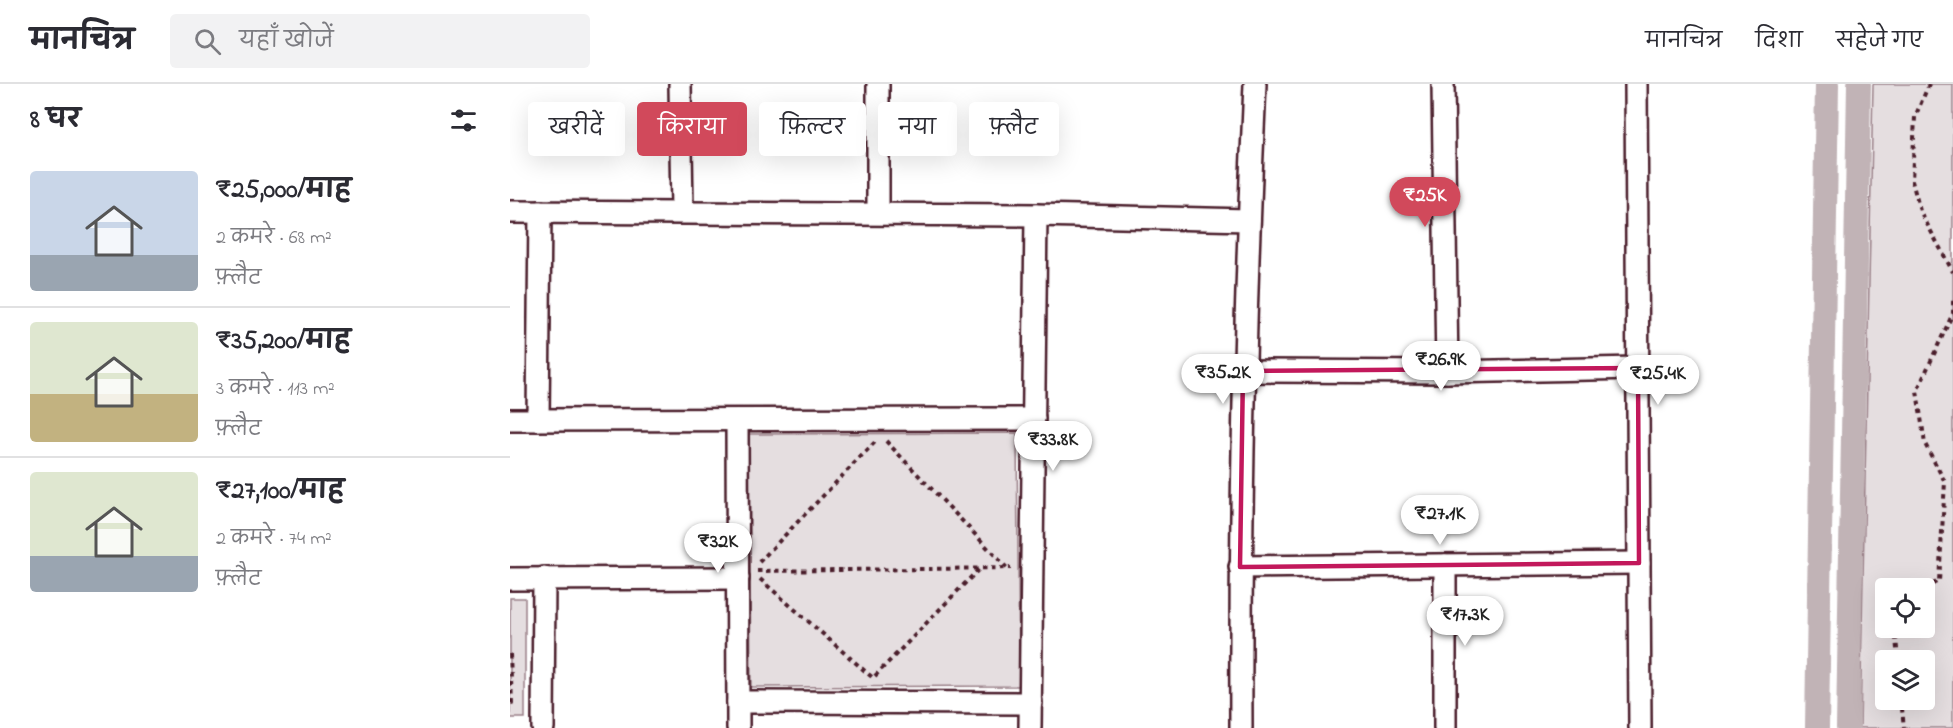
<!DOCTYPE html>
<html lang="hi">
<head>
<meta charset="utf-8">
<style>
  :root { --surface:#fff; --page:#f2f2f3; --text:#2b2b33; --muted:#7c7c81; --line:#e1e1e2; --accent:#d1495b }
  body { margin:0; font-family:"Indie Flower","Playpen Sans Deva",sans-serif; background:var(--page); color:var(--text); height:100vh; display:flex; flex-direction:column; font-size:22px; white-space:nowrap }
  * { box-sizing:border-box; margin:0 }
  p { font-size:20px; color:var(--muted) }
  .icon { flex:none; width:33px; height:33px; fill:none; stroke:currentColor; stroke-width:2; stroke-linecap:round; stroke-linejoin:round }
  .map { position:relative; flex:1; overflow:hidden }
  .drawer { display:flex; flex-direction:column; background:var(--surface); width:510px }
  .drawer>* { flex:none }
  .banner { position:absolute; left:18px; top:18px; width:570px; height:54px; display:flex; gap:12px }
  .controls { position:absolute; left:1365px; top:494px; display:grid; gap:12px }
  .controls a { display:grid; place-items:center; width:60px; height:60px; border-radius:6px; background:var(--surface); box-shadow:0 6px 24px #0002; font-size:30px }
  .price { position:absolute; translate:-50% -51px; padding:0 14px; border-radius:21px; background:#fff; color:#222; font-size:20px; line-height:39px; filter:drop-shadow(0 2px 3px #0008) }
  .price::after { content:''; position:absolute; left:50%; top:36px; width:18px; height:14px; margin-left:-9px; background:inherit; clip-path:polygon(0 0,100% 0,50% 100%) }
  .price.active { background:var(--accent); color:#fff }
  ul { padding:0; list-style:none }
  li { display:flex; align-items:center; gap:18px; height:150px; padding:0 30px }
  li+li { border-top:2px solid var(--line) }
  li span { display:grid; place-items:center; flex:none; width:168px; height:120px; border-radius:6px; color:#555 }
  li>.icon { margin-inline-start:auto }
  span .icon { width:72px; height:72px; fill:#fffc; stroke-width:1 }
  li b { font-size:26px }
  h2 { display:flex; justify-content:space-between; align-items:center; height:72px; padding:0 30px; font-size:26px }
  .tag { padding:0 21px; border-radius:6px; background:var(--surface); box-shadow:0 6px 24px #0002; font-size:21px; line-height:54px }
  .tag.active { background:var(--accent); color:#fff }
  header { display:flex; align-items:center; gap:36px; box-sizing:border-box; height:84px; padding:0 30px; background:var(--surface); border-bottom:2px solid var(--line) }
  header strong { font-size:28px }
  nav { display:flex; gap:33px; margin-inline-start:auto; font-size:21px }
  .search { width:420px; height:54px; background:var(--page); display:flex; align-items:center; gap:15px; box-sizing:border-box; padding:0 21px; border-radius:6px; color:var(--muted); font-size:22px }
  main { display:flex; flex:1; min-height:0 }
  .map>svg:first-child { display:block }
  .green { fill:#e5dee0; stroke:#987e86; stroke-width:1.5; fill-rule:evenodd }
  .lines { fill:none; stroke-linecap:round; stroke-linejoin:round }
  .canal { stroke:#c1b3b6; stroke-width:24 }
  .minor-casing { stroke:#4a1f2b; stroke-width:26 }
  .path { stroke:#4a1f2b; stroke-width:4; stroke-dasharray:4.5 4.5; stroke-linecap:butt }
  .minor { stroke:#fff; stroke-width:21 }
  .marked { fill:none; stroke:#c2185b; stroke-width:4.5; stroke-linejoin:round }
</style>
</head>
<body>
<header>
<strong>मानचित्र</strong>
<div class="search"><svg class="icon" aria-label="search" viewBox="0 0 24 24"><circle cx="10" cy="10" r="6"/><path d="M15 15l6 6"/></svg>यहाँ खोजें</div>
<nav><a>मानचित्र</a><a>दिशा</a><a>सहेजे गए</a></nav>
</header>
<main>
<section class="drawer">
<h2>8 घर<svg class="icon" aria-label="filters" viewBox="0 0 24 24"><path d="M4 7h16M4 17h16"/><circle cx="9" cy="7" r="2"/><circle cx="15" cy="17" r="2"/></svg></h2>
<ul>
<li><span style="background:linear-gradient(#c9d6e8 70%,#9aa5b1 0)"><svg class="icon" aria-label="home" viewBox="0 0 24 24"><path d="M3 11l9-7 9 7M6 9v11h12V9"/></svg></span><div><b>₹25,000/माह</b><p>2 कमरे · 68 m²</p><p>फ़्लैट</p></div></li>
<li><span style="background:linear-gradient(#dfe7d0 60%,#c2b280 0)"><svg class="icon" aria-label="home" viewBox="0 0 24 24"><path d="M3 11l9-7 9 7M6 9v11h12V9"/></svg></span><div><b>₹35,200/माह</b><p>3 कमरे · 113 m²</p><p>फ़्लैट</p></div></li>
<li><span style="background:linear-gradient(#dfe7d0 70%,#9aa5b1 0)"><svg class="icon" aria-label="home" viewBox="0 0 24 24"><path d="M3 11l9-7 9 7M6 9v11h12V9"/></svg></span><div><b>₹27,100/माह</b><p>2 कमरे · 74 m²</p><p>फ़्लैट</p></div></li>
</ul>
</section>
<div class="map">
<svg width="1443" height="644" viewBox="0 0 1443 644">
  <rect width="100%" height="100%" fill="#fff"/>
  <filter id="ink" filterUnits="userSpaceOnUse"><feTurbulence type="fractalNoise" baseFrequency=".0167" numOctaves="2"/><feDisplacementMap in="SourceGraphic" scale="12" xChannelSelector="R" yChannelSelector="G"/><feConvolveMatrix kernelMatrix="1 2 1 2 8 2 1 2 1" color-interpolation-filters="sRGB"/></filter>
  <g filter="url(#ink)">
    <g class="green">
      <path d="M1363,0H1443V644H1350ZM1376,504H1414V543H1376ZM1376,576H1414V615H1376Z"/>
      <polygon points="507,349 509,602 241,603 239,350"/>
      <rect x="0" y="514" width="15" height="120"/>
    </g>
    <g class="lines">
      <g class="canal">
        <polyline points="1307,644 1317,0"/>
        <polyline points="1338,644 1349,0"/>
      </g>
      <g class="minor-casing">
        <g id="minor">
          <polyline points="170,0 172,127"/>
          <polyline points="933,0 937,288"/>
          <polyline points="1126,0 1130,644"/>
          <polyline points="0,128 526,131 739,136"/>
          <polyline points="368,129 368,0"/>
          <polyline points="733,287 937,288 1128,284"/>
          <polyline points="0,336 524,335"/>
          <polyline points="28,336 30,128"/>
          <polyline points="227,336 228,644"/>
          <polyline points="935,481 935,644"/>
          <polyline points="730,483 1129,479"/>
          <polyline points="0,495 228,494"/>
          <polyline points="228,618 521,619"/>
          <polyline points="33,644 34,494"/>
          <polyline points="520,644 526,131"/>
          <path d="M731,644C730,429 735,215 745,0"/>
        </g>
      </g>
      <g class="path">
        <polyline points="1419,0 1405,33 1402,97 1410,127 1443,188"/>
        <polyline points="376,357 497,484"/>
        <polyline points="249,478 365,358"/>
        <polyline points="247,487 501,484"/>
        <polyline points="250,495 363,594 469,485"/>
        <polyline points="1414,504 1429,497 1435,398 1415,360 1407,307 1443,229 1443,213"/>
        <polyline points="1385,543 1388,576"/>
        <polyline points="0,570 2,619 0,619"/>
        <polyline points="1391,615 1394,644"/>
      </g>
      <use href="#minor" class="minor"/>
    </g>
  </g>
  <path class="marked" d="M1128,284L1129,479L730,483L733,287Z"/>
</svg>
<div class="controls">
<a><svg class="icon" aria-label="locate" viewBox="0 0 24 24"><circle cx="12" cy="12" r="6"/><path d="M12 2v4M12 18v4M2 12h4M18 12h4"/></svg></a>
<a><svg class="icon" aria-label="layers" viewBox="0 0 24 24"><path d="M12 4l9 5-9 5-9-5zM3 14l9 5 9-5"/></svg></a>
</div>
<b class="price active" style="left:915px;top:144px">₹25K</b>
<b class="price" style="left:931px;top:308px">₹26.9K</b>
<b class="price" style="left:713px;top:321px">₹35.2K</b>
<b class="price" style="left:1148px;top:322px">₹25.4K</b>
<b class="price" style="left:543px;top:388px">₹33.8K</b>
<b class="price" style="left:930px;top:462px">₹27.1K</b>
<b class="price" style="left:208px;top:490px">₹32K</b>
<b class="price" style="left:955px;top:563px">₹17.3K</b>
<div class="banner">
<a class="tag">खरीदें</a>
<a class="tag active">किराया</a>
<a class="tag">फ़िल्टर</a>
<a class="tag">नया</a>
<a class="tag">फ़्लैट</a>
</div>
</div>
</main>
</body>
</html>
